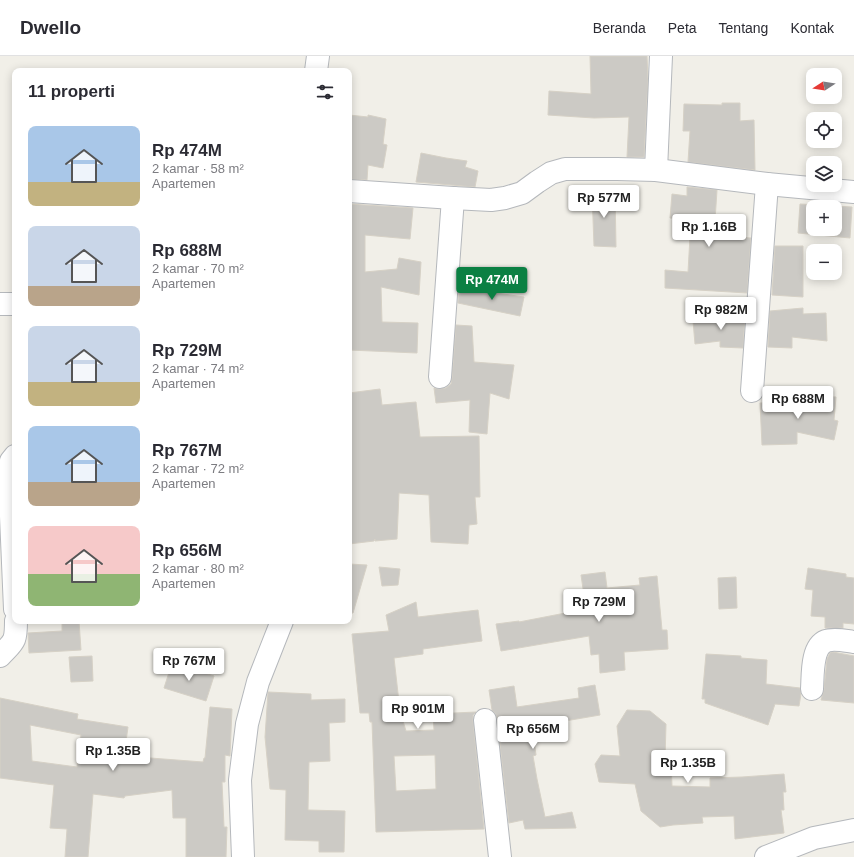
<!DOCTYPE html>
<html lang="id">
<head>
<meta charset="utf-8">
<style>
  :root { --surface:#fff; --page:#f7f7f7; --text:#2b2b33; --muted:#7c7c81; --line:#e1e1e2; --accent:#0b8043 }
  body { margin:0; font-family:Arial,sans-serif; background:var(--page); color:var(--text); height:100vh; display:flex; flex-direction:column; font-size:15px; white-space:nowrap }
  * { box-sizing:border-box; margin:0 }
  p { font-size:13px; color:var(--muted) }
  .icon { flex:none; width:22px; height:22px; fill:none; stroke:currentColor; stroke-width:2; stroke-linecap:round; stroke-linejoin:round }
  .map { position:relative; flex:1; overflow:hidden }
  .side { position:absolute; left:12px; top:12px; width:340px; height:556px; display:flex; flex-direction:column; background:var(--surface); border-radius:8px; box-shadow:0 2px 10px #0003 }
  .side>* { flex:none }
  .needle { width:26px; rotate:258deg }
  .fabs { position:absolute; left:806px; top:12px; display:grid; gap:8px }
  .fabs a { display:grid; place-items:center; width:36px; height:36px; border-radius:8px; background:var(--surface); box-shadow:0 2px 10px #0003; font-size:20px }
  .price { position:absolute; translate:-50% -34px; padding:0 9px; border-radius:4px; background:#fff; color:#222; font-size:13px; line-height:26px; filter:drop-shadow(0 1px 2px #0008) }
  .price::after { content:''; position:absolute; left:50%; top:24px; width:12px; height:9px; margin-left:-6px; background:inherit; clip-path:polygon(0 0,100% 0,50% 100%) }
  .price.on { background:var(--accent); color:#fff }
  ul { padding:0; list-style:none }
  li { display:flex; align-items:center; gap:12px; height:100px; padding:0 16px }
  li span { display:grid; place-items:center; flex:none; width:112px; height:80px; border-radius:8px; color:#555 }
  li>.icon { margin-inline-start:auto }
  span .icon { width:48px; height:48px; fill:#fffc; stroke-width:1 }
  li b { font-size:17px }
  h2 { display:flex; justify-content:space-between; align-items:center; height:48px; padding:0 16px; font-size:17px }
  header { display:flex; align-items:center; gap:24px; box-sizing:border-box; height:56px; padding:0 20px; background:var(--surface); border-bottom:1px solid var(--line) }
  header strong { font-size:19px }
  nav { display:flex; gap:22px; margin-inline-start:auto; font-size:14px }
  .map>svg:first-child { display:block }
  .building { fill:#cccac5; stroke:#d6d1c6; fill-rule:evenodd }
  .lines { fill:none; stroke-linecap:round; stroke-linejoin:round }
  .street-casing { stroke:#b5b8bc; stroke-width:24 }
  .street { stroke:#fff; stroke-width:22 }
</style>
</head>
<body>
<header>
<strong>Dwello</strong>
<nav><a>Beranda</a><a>Peta</a><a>Tentang</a><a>Kontak</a></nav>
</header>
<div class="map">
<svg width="854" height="801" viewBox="0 0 854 801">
  <rect width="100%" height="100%" fill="#f1efe8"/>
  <g class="building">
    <polygon points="590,0 647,0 648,23 644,101 627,101 629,61 594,62 548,59 549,35 591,38"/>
    <polygon points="722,47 740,47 740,65 754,64 755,114 688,106 690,75 683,75 684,48 722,49"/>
    <polygon points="349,59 368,61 368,59 386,63 383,88 387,89 383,112 368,109 367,124 349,123"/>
    <polygon points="421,97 446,102 467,105 465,111 478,115 475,131 416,126"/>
    <polygon points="687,131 717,134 714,180 751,182 747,237 665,232 665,214 688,216 691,163 670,162 672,138 687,140"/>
    <polygon points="592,136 615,136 616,191 594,190"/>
    <polygon points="349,148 413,152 410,183 365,179 365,216 397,213 399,202 421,206 419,239 381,231 382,266 418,267 417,297 349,294"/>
    <path d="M800,148L852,151L850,182L798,177ZM813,151H835V173H813Z"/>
    <polygon points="775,190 803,190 803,241 772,239"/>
    <polygon points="459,232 524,241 520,260 458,247"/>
    <polygon points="803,252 803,258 826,257 827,285 792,281 792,292 768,291 770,255"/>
    <polygon points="745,258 743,292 720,291 720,285 695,288 693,265"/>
    <polygon points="456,269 472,270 474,306 514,309 509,343 490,337 487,378 469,376 470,344 436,347 434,332 439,333 446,332 451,328 452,322"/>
    <polygon points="380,333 382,349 416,346 420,381 479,380 480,441 475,441 477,468 469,469 468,488 431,486 429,439 399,437 397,483 375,485 375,483 374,485 349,488 349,337"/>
    <polygon points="811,340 836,341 834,364 838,365 834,384 797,376 797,388 762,389 760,347 810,345"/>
    <polygon points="349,508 367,509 353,557 349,557"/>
    <polygon points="379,511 400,513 398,529 382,530"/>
    <polygon points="808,512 846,518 846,521 854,522 854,568 843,567 843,572 825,572 825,561 811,560 813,534 805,533"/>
    <polygon points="605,516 607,532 640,529 639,522 657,520 662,574 667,574 668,593 624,596 625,614 600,617 599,598 591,599 589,580 501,595 496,568 519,565 519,566 586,553 581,519"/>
    <polygon points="736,521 737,552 719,553 718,522"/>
    <path d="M416,546L418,561L478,554L482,585L423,593V598L394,602L400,655L406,675L434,674L433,658L476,656L473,659V665L484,773L376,776L372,666H370L369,657H360L352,578L389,575L386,559ZM435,699L436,733L396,735L394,700Z"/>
    <polygon points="62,565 79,565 81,594 29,597 28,577 62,575"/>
    <polygon points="833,596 854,600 854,647 821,644 824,634 827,603 830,597"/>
    <polygon points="706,598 741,600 741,602 767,604 766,628 800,632 801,638 799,650 775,648 768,669 705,647 705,643 702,643"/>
    <polygon points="92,600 93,625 71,626 69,601"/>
    <polygon points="172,607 214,620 206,645 164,632"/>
    <polygon points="595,629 600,659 565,665 566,672 533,676 536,699 533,700 537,723 545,761 572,756 576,772 525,773 523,764 509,767 497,663 495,657 492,654 489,634 514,630 517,651 579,642 578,632"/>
    <polygon points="268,636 311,638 311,644 345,643 345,666 329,667 330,705 309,706 308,754 345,755 344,796 319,796 319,785 285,784 286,734 270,733 265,681"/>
    <path d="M0,642L78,658L77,663L128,671L124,700L203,706L204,702H205L210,651L232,653L230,700L225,699V726H222L224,771H227L226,801H186V762H173L172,734L125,740L124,742L93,738L88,801H65L67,773L50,772L54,729L0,722ZM30,669L81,679L77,711L32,705Z"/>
    <polygon points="627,654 650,655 666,668 665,703 671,703 672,730 710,731 710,722 742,721 784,718 786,736 783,736 784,754 781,754 784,777 735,783 734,760 702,761 703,767 673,769 660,771 641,755 635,728 599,726 595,708 601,699 620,700 617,670"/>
  </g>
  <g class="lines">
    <g class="street-casing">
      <g id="street">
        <polyline points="316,15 318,0"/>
        <polyline points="656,114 661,0"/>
        <polyline points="349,135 453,142 491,144 505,142 522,137 537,126 551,117 565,113 617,113 656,114 767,128 854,136"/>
        <polyline points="0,248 15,248"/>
        <polyline points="440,321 453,142"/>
        <polyline points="752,335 767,128"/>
        <polyline points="15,400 11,405 9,414 15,553"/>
        <path d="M0,600C14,585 16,587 16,565"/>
        <path d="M812,633C813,620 811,591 826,585C834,582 846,585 854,586"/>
        <polyline points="485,664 500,801"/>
        <polyline points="243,801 240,724 247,668 258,626 282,565"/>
        <polyline points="766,801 814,782 854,774"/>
      </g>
    </g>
    <use href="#street" class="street"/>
  </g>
</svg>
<div class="fabs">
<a><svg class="needle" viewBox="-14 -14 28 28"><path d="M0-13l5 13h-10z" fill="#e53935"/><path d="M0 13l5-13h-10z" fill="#7c7c81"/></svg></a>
<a><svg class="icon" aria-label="locate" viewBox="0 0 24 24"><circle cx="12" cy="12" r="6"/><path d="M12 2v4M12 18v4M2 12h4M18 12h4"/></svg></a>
<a><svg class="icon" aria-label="layers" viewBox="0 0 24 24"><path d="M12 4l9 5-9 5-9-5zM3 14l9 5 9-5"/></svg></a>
<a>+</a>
<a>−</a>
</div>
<b class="price" style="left:604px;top:163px">Rp 577M</b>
<b class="price" style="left:709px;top:192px">Rp 1.16B</b>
<b class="price on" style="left:492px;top:245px">Rp 474M</b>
<b class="price" style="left:721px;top:275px">Rp 982M</b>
<b class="price" style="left:798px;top:364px">Rp 688M</b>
<b class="price" style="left:599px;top:567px">Rp 729M</b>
<b class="price" style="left:189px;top:626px">Rp 767M</b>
<b class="price" style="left:418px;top:674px">Rp 901M</b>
<b class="price" style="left:533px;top:694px">Rp 656M</b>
<b class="price" style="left:113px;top:716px">Rp 1.35B</b>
<b class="price" style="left:688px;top:728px">Rp 1.35B</b>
<section class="side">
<h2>11 properti<svg class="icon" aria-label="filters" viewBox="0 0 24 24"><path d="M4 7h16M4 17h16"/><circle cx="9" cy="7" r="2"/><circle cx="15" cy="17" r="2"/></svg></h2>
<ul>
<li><span style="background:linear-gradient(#a9c7e8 70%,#c2b280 0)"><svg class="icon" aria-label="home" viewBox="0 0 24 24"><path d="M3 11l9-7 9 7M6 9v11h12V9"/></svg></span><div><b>Rp 474M</b><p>2 kamar · 58 m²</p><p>Apartemen</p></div></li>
<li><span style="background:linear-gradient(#c9d6e8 75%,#b9a48a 0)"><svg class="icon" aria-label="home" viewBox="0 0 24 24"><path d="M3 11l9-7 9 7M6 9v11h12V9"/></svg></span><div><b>Rp 688M</b><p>2 kamar · 70 m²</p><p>Apartemen</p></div></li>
<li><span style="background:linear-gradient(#c9d6e8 70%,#c2b280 0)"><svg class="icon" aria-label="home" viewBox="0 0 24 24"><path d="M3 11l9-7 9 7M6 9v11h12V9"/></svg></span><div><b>Rp 729M</b><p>2 kamar · 74 m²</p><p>Apartemen</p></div></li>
<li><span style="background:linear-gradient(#a9c7e8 70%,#b9a48a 0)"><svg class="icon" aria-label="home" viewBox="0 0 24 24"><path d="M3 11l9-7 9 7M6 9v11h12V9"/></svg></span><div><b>Rp 767M</b><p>2 kamar · 72 m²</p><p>Apartemen</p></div></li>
<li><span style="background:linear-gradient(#f6c9c9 60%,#8fb573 0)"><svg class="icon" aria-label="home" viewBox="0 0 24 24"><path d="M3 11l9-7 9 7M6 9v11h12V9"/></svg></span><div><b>Rp 656M</b><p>2 kamar · 80 m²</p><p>Apartemen</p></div></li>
</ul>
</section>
</div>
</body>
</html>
